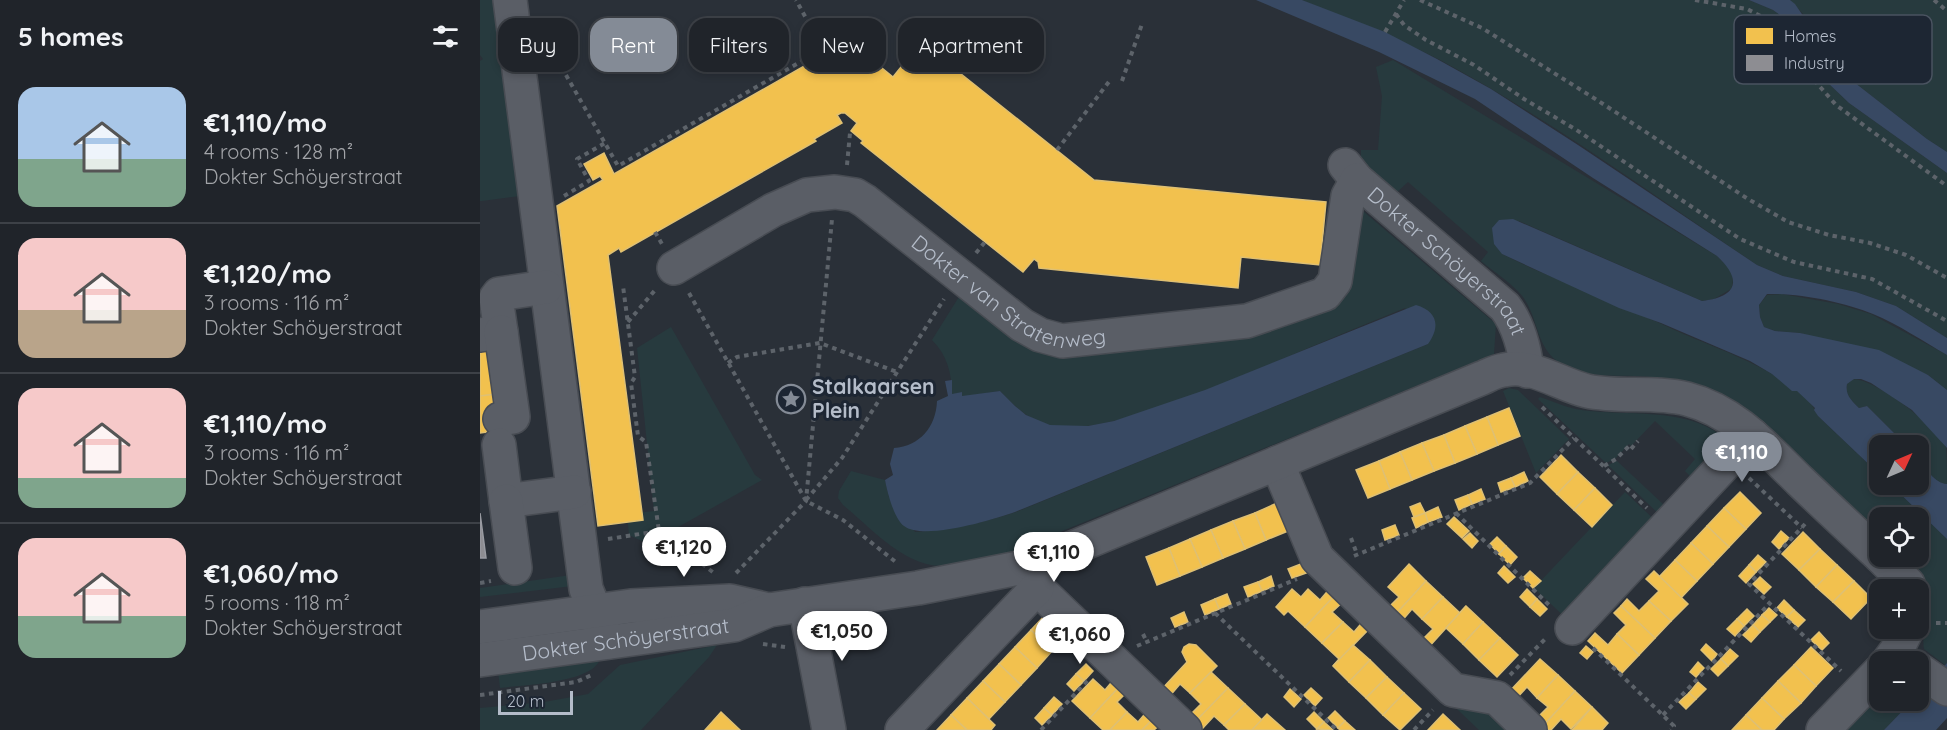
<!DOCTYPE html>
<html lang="en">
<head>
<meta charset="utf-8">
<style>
  :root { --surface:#20242a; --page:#282c32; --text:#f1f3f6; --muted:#a2a4a8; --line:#3d4147; --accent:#848b96 }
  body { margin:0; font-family:Quicksand,sans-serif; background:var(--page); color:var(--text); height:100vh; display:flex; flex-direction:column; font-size:22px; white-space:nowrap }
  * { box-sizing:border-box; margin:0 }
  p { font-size:20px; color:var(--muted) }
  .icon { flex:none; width:33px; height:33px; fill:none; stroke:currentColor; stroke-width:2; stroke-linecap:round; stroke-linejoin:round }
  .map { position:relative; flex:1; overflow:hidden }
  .side { display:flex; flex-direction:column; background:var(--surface); width:480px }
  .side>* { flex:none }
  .top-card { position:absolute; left:18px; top:18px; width:570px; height:54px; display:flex; gap:12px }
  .needle { width:39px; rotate:46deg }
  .fabs { position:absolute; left:1389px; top:435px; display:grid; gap:12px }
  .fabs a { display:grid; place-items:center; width:60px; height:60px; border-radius:12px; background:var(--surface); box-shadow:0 3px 9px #0003,0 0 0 2px var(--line); font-size:30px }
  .scale { position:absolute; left:18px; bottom:15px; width:75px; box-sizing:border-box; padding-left:6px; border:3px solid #b4bcc9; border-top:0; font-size:16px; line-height:21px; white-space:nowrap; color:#b4bcc9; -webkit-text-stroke:4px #1d2633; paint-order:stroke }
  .price { position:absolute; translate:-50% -51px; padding:0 14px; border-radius:21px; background:#fff; color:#222; font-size:20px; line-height:39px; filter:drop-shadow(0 2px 3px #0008) }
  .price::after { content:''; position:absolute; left:50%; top:36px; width:18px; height:14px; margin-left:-9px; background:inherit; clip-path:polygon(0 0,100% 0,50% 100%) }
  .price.current { background:var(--accent); color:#fff }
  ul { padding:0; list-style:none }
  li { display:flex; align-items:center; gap:18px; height:150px; padding:0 18px }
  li+li { border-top:2px solid var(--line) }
  li span { display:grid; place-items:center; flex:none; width:168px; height:120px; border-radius:18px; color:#555 }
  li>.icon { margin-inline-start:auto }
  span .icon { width:72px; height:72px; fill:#fffc; stroke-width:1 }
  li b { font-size:26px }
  h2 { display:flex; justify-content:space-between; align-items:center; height:72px; padding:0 18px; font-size:26px }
  .pill { padding:0 21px; border-radius:18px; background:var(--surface); box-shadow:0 3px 9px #0003,0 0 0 2px var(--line); font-size:21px; line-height:54px }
  .pill.current { background:var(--accent); color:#fff }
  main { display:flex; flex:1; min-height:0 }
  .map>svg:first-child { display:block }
  .green { fill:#273a3e }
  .water { fill:#384963 }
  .homes { fill:#f2c14e; stroke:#dfc073; stroke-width:1.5 }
  .industry { fill:#8d8d92; stroke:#999ba2; stroke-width:1.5 }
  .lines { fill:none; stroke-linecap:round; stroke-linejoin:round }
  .minor-casing { stroke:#484c53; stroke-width:36 }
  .path { stroke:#5d636a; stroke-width:4; stroke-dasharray:4.5 4.5; stroke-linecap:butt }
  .minor { stroke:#5a5e66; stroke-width:33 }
  .labels { text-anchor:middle; stroke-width:6; stroke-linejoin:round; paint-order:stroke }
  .street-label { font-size:21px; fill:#b4bcc9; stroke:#1d2633 }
  .poi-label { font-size:21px; font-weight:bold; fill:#b4bcc9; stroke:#1d2633; text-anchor:start }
  .key { fill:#1d2633; stroke:#4a5360; stroke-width:1.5 }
  .key-label { font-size:16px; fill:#b4bcc9 }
</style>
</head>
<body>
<main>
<section class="side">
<h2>5 homes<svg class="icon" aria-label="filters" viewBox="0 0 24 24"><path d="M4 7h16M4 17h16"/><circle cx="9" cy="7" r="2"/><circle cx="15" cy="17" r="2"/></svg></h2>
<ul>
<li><span style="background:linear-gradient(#a9c7e8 60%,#7fa58c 0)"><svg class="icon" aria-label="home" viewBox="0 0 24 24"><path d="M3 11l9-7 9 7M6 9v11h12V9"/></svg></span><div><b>€1,110/mo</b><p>4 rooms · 128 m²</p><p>Dokter Schöyerstraat</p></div></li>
<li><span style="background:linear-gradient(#f6c9c9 60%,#b9a48a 0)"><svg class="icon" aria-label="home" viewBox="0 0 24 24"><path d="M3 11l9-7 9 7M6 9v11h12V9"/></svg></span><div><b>€1,120/mo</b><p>3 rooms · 116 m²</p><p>Dokter Schöyerstraat</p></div></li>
<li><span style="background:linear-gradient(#f6c9c9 75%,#7fa58c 0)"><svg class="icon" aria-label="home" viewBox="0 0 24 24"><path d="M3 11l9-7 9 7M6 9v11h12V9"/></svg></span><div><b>€1,110/mo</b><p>3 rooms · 116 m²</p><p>Dokter Schöyerstraat</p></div></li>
<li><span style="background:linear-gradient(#f6c9c9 65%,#7fa58c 0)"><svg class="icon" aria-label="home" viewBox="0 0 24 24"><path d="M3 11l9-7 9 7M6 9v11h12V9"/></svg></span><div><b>€1,060/mo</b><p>5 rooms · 118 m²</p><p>Dokter Schöyerstraat</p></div></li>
</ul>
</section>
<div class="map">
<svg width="1467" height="730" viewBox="0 0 1467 730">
  <rect width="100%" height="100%" fill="#2a3038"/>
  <g class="green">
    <polygon points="0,0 18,0 40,196 2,201 0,201 0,61 3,59 0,55"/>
    <path d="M822,0H1269L1293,10L1304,18L1348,83L1369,103L1467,173V338L1416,306L1376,292L1303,276L1277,265C1173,195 1070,119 960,60C917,38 867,20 822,0Z"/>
    <polygon points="1310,0 1467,0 1467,152 1447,139 1370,79 1352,58 1323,14"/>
    <path d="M913,60L1237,256C1247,266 1257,274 1251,289L1234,299L1222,301L1039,221L1022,254L1051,268C1100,289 1150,309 1199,332C1235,348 1324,378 1338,416L1399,474L1400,484L1411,485L1467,539V663L1465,665L1444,649C1442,639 1445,630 1447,620C1453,590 1443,577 1422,557L1438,556V518H1400L1399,535L1262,407C1234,390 1205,380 1171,377C1142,374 1107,380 1081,364C1055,347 1059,319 1043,297C1033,284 1014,272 1001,261L1008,252L928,182L913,196L881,162V150H898L902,96L896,67Z"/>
    <path d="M877,206L1016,324L1014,354L524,555C508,558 465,568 451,565C416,558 389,526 363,505L358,498L359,491L371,471L405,480L409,497L435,532C469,530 502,523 536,512L948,344L925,308C879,327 832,346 786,366C733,387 626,436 572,426C550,421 534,406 520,391L482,397V392L472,395C472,373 467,355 452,340L482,292L540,334L855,297Z"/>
    <polygon points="1302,294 1358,304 1391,314 1467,355 1467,390 1448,375 1320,333 1295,331 1284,327 1280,317 1279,305 1287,295"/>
    <polygon points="191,327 275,475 282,480 168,544 149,535 147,514 174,511 157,348"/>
    <path d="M1373,379C1396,379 1456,426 1466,447C1467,456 1467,474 1467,484C1454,483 1447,469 1439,459L1438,446L1426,445L1387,406L1379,408C1372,401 1365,395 1367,384Z"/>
    <polygon points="1029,388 1038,390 1089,439 1056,473 1023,391"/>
    <path d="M1060,397C1077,403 1092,410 1110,411C1157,416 1212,407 1249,442L1212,478L1205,471L1215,459L1175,421L1151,446L1149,444L1135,459L1126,463L1058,399Z"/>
    <polygon points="1137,461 1184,505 1185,520 1128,465"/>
    <polygon points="1145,492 1180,525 1089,621 1054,588"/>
    <polygon points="91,575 93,586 0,597 0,588"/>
    <polygon points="237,645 229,657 161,730 0,730 0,708 64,702 108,694 140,665"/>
    <path d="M120,659C113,683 42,685 20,688L18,671Z"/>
    <polygon points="1399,692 1400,700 1432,701 1404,730 1364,730"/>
    <polygon points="978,703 1008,708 1031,730 999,730 977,709"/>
  </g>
  <g class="water">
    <path d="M776,0H822L905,32L957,59L1011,89L1098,145L1277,265L1303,276L1376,292L1416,306L1467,338V355C1443,341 1419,325 1393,314C1363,302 1319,293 1287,294L1279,305L1280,317L1284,327L1295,331L1320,333L1399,350L1448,375L1467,390V448L1432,410L1391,383L1381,379H1374L1367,384C1365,395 1372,401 1379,408L1387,406L1426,445L1400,446L1399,474L1338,416L1334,410L1335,408L1317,391H1312L1292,374L1270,361L1181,323L1139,308L1022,254L1014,244L1012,228L1019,220L1033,219L1222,301C1257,297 1263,280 1237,256L1113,178L995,99L899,52Z"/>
    <polygon points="1269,0 1310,0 1315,4 1352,58 1370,79 1447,139 1467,152 1467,173 1369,103 1348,83 1304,18 1293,10"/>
    <path d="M936,305C957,311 961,326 948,344L535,512C512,520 443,541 424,526C414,519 407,491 405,480L413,475L410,464L414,448C440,446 456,427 457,401L468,396L465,381L472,380V394L482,392V396L520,391L535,406L546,415L570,425L608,426L634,421L725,390Z"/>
    <path d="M1439,459C1447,469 1454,483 1467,484V539L1411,485L1438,484Z"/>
    <polygon points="1467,663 1467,718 1456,730 1404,730 1432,701 1438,700 1439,693"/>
  </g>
  <g class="homes">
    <polygon points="363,18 371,33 369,34 372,37 369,41 413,77 441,42 614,180 846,202 840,265 761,257 758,288 559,268 558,262 554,259 543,272 381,143 383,141 371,131 377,123 365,113 361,113 357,115 362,123 334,139 336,141 141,252 139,248 128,255 163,520 118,526 77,206 123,180 120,176 113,180 104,164 124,153 134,174 356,48 353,43 351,45 343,29"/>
    <polygon points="10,342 17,394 0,396 0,343"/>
    <polygon points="17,394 22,430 0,433 0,396"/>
    <polygon points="1029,408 1040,436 1018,445 1007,417"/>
    <polygon points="1007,417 1018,445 997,454 985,426"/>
    <polygon points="985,426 997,454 975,463 964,435"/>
    <polygon points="964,435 975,463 954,471 942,443"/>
    <polygon points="942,443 954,471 932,480 920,452"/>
    <polygon points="920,452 932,480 910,489 899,461"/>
    <polygon points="1081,455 1098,472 1077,494 1060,477"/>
    <polygon points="899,461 910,489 888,498 876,470"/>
    <polygon points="1044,472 1048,481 1035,487 1031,478"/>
    <polygon points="1098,472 1115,488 1094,510 1077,494"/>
    <polygon points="1031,478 1035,487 1021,492 1018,483"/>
    <polygon points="1115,488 1132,505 1112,527 1094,510"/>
    <polygon points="1001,489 1005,499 992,504 988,495"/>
    <polygon points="1260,492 1281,513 1266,529 1244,508"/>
    <polygon points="988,495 992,504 979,510 975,500"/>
    <polygon points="797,503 808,531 786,540 775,513"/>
    <polygon points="940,503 945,513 934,517 930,507"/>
    <polygon points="958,507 962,517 948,522 945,513"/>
    <polygon points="1244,508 1266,529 1249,547 1227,526"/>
    <polygon points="775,513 786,540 765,549 753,521"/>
    <polygon points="945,513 948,522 936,528 932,518"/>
    <polygon points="974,517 989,531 982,538 967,524"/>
    <polygon points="753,521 765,549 743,558 731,530"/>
    <polygon points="915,525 919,535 905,540 902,530"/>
    <polygon points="1227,526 1249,547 1233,564 1211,543"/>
    <polygon points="731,530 743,558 722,567 710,539"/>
    <polygon points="1301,531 1309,538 1299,549 1292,542"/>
    <polygon points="1323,532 1340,549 1319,570 1302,554"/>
    <polygon points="990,533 998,541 992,548 983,539"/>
    <polygon points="1017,537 1026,546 1019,554 1010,544"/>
    <polygon points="710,539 722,567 700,576 689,548"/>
    <polygon points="1211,543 1233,564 1217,581 1195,560"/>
    <polygon points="1026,546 1037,557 1030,565 1019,554"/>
    <polygon points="689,548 700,576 677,585 666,557"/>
    <polygon points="1340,549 1357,565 1336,587 1319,570"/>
    <polygon points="1278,555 1286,562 1276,572 1269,565"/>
    <polygon points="1195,560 1217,581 1201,598 1179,577"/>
    <polygon points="821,564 826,573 812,578 808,569"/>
    <polygon points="929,564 946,581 914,616 907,609 919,597 908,587"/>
    <polygon points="1269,565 1276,572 1266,583 1259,576"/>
    <polygon points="1357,565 1374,581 1353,602 1336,587"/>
    <polygon points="1024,566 1035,577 1028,583 1018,573"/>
    <polygon points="1050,571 1061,581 1053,588 1043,578"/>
    <polygon points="1174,571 1208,604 1191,621 1169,601 1179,591 1166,579"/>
    <polygon points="791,576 794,586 782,591 778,582"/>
    <polygon points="1280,577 1291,587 1284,594 1273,584"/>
    <polygon points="946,581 963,597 942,619 932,609 921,622 914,616"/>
    <polygon points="1374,581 1391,598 1371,619 1353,602"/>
    <polygon points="778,582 782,591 768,597 764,587"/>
    <polygon points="851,587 857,593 825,627 808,611 804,615 796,607 812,589 821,597 828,589 840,600"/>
    <polygon points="1047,589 1057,599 1050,607 1040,597"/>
    <polygon points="857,593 865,600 852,612 863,622 842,643 825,627"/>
    <polygon points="747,594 751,604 739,609 735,599"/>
    <polygon points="963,597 980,613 986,606 948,648 941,641 953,629 942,619"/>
    <polygon points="735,599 739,609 725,615 721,605"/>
    <polygon points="1057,599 1067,609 1060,616 1050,607"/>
    <polygon points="1147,599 1159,611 1169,601 1191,621 1175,638 1141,606"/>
    <polygon points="1304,600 1314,610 1307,617 1297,608"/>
    <polygon points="986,606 1003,622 983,644 966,628"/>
    <polygon points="1141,606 1175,638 1159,655 1137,634 1146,625 1134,613"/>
    <polygon points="1289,608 1297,615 1290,622 1282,615"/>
    <polygon points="1267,609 1274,616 1264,626 1257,619"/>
    <polygon points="1314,610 1325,620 1318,627 1307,617"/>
    <polygon points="704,612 708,622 695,627 691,618"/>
    <polygon points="567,613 589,634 572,651 551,630"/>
    <polygon points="1282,615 1290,622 1280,632 1273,625"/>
    <polygon points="885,619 892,626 853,666 859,659 842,643 863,622 874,632"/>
    <polygon points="1257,619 1264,626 1255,636 1247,629"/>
    <polygon points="1003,622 1020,638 999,660 983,644"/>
    <polygon points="1273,625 1280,632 1271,642 1263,635"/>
    <polygon points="551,630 572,651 557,668 535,647"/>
    <polygon points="1339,632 1349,643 1342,650 1331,640"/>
    <polygon points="1115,633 1128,645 1137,634 1159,655 1142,673 1108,641"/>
    <polygon points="1020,638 1038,655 1017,677 999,660"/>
    <polygon points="709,644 716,645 737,666 710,693 700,684 689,697 681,690 707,662 702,652 704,647"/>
    <polygon points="1226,644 1237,654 1232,661 1221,650"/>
    <polygon points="873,645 890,660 869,682 853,666"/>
    <polygon points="1106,646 1113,652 1107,659 1100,653"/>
    <polygon points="535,647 557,668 541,685 519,664"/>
    <polygon points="1331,647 1353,668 1336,686 1314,665"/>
    <polygon points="1250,649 1258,656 1248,666 1241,659"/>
    <polygon points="1060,659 1078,675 1057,698 1047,687 1035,700 1028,693"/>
    <polygon points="1241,659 1248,666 1238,676 1231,669"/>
    <polygon points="890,660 907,677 886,698 869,682"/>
    <polygon points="1218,662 1224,668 1216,677 1210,672"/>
    <polygon points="519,664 541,685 525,702 503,681"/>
    <polygon points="606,664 613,671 604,681 596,674"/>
    <polygon points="1314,665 1336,686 1321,703 1298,681"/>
    <polygon points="731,672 748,688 715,722 709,716 721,704 710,693"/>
    <polygon points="596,674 604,681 594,691 587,684"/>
    <polygon points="1078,675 1095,691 1063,726 1056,719 1068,707 1057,698"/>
    <polygon points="636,677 642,684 610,718 592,701 613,679 625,690"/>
    <polygon points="907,677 924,693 903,715 886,698"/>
    <polygon points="503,681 525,702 509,719 487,698"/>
    <polygon points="1298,681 1321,703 1304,719 1282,698"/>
    <polygon points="1218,682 1226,689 1216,699 1209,693"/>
    <polygon points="642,684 649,690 637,702 647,712 630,730 623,730 610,718"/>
    <polygon points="748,688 765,704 744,725 734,716 722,729 715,722"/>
    <polygon points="831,688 842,698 835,706 824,695"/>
    <polygon points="810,689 821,699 814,707 804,697"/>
    <polygon points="1095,691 1112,707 1091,729 1081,719 1071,730 1067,730 1063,726"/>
    <polygon points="924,693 941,709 920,730 903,715"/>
    <polygon points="1209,693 1216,699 1206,709 1199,702"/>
    <polygon points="574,697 582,704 572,715 564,708"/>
    <polygon points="487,698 515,725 511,730 487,730 471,715"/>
    <polygon points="1282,698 1304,719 1294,730 1282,730 1266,715"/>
    <polygon points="765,704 782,720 772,730 749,730 744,725"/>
    <polygon points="1112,707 1128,723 1122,730 1092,730"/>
    <polygon points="564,708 572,715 562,725 555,718"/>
    <polygon points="669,709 676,716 662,730 630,730 647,712 658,722"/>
    <polygon points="855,711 865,721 858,728 848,718"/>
    <polygon points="241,712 260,730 225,730"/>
    <polygon points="834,712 844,722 837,729 827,719"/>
    <polygon points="787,714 805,730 772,730"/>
    <polygon points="963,714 980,730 948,730"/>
    <polygon points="471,715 487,730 457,730"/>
    <polygon points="1266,715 1282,730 1252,730"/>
    <polygon points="676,716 683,722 674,730 662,730"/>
    <polygon points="865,721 875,730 860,730 858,728"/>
    <polygon points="844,722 853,730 837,729"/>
  </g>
  <polygon class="industry" points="0,513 6,558 0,558"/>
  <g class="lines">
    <g class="minor-casing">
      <g id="minor">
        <polyline points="30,0 106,589 128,642"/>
        <path id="s1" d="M865,165L877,180L1025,307C1038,324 1045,349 1047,371"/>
        <path id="s2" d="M194,268L293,210L327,195L355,192L375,195L385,201L542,325L560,335L582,341L767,321L845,294L855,281L868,196L877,180"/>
        <polyline points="0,335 21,332 16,298 19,294 66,287"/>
        <polyline points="20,419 33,417 21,332"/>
        <polyline points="19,445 26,501 94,492"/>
        <polyline points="797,463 837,558 973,690 1017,698 1050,730"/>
        <polyline points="26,501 35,568"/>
        <polyline points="1400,556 1428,584 1430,590"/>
        <polyline points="549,566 557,588 705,730"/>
        <polyline points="325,604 349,730"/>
        <polyline points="0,627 151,606 250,601 289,610"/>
        <polyline points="1092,628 1272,435"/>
        <path id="s3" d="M0,660L254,625L289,610L438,588L549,566L1002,378C1009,375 1016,371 1024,370C1051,363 1081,385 1107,391C1139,398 1174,391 1207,399C1254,411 1286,448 1320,481C1346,506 1373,531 1400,556"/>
        <polyline points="1408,662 1416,651 1428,628"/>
        <polyline points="1438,669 1467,689"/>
        <polyline points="422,730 557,588"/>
        <polyline points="1343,730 1400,671"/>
      </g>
    </g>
    <g class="path">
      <polyline points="940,0 1002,28 1117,100 1268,199 1308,222 1349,235 1390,243 1426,255 1467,278"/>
      <polyline points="1215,0 1267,9 1292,22 1327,72 1356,105 1467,186"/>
      <polyline points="1454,0 1467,11"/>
      <polyline points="916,14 924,25 946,40 994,65 1044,99 1095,129 1260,239 1314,262 1392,279 1467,321"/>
      <polyline points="905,32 924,0"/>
      <polyline points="86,75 138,166 343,49 316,0"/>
      <polyline points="642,81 662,24"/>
      <polyline points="577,150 631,79"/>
      <polyline points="367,165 370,133"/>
      <polyline points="84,196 109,181 97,159 125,143"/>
      <polyline points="175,232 182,244"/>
      <polyline points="496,253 505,242"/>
      <polyline points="209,293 326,501 363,520 417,563"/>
      <polyline points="148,322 176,289"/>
      <polyline points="248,363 257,357 340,343 417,372"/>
      <polyline points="1062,407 1167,508"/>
      <polyline points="1124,466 1136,459 1149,446 1151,449 1158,441"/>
      <polyline points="1269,478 1322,528"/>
      <polyline points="326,500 362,458 464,299"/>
      <polyline points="976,513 1072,608"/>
      <polyline points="1325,524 1269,584 1361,671"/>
      <polyline points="179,531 234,573"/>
      <polyline points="871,538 877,554"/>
      <polyline points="128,539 179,531 166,442 158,436 151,383 155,377 143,286"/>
      <polyline points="874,556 1050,483 1094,438"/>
      <polyline points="256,573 326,501 352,219"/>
      <polyline points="0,583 11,581"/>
      <polyline points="735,613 857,730"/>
      <polyline points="1456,623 1467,623"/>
      <polyline points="663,634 667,642"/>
      <polyline points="283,644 305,647"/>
      <polyline points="360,644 386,641 405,622"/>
      <polyline points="657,646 817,579"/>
      <polyline points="1113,648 1194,726 1191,730"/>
      <polyline points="1030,675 1067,637"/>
      <polyline points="0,695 96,682 114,674"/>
      <polyline points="1183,715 1290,603"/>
      <polyline points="561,730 610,678"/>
      <polyline points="934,730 953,710"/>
    </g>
    <use href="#minor" class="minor"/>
  </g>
  <defs>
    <g id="sight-ring" transform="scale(1.5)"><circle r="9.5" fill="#1d2633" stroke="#848b96" stroke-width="1.5"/><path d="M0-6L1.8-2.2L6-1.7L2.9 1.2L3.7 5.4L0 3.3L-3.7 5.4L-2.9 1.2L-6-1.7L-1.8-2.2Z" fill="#848b96"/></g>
  </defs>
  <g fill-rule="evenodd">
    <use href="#sight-ring" x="311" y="399"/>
  </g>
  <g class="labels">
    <g class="street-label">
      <text dy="7" stroke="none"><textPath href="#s1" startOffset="141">Dokter Schöyerstraat</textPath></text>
      <text dy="7" stroke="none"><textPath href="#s2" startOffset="387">Dokter van Stratenweg</textPath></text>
      <text dy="7" stroke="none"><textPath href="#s3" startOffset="147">Dokter Schöyerstraat</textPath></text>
    </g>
    <g class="poi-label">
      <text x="332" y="394">Stalkaarsen<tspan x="332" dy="24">Plein</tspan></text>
    </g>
  </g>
  <rect x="1254" y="15" width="198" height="69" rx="9" class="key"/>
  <rect x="1266" y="28" width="27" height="16" fill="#f2c14e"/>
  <rect x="1266" y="55" width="27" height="16" fill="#8d8d92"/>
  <g class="key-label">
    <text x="1304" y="42">Homes</text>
    <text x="1304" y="69">Industry</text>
  </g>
</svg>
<div class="fabs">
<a><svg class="needle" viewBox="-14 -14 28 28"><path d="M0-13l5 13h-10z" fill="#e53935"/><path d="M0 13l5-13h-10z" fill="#a2a4a8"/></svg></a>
<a><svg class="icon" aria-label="locate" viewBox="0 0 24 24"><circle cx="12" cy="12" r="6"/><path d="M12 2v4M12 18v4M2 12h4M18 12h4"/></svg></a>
<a>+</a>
<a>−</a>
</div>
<div class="scale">20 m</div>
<b class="price current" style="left:1262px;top:483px">€1,110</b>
<b class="price" style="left:204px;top:578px">€1,120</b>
<b class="price" style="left:574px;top:583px">€1,110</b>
<b class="price" style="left:362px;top:662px">€1,050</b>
<b class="price" style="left:600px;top:665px">€1,060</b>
<div class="top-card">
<a class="pill">Buy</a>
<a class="pill current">Rent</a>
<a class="pill">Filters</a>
<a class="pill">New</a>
<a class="pill">Apartment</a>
</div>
</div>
</main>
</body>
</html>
